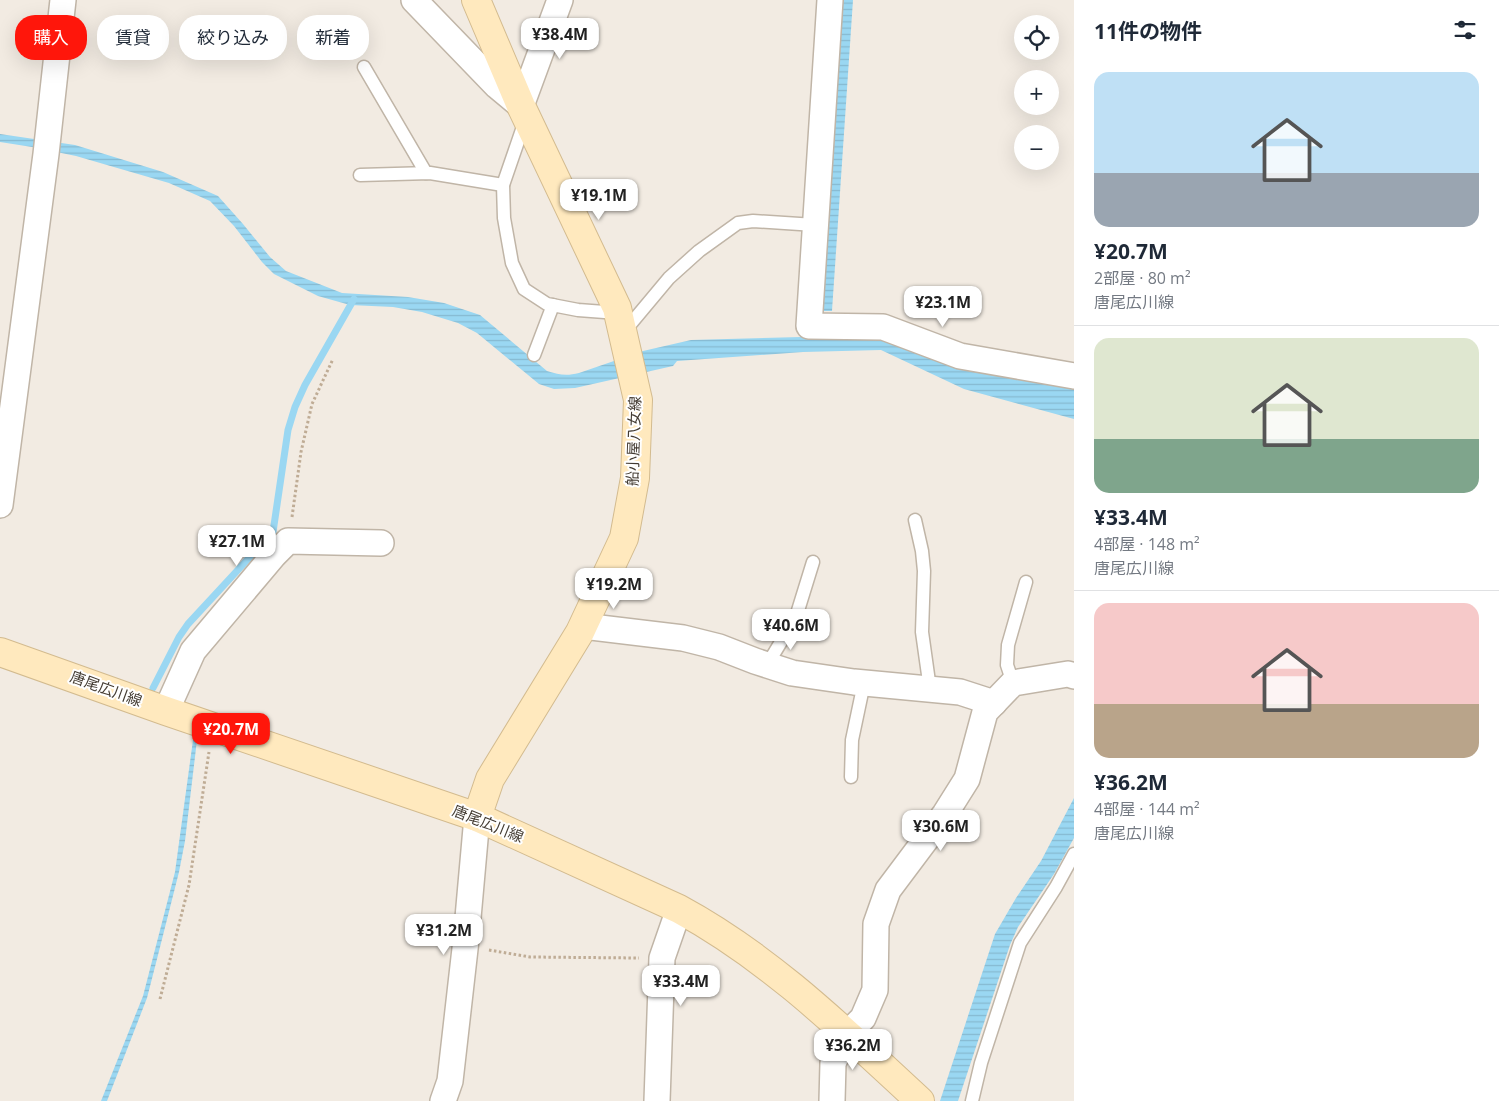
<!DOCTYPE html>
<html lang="ja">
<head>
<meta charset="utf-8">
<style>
  :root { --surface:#fff; --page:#f6f6f7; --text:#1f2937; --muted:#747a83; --line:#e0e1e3; --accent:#ff160b }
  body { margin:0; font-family:"Open Sans","Noto Sans JP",sans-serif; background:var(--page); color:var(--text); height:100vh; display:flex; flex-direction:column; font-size:19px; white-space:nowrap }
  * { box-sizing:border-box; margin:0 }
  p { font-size:16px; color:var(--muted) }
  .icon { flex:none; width:28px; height:28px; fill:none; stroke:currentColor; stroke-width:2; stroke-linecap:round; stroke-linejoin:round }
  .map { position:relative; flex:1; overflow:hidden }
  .side { display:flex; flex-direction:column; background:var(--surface); width:425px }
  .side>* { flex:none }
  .banner { position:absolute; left:15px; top:15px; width:475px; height:45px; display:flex; gap:10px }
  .tools { position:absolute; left:1014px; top:15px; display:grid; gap:10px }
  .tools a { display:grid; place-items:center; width:45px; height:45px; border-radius:50%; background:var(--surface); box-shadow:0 5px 20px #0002; font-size:25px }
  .price { position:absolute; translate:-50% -42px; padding:0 11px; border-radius:10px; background:#fff; color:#222; font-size:16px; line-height:32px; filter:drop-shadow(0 1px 2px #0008) }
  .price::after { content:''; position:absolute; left:50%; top:30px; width:15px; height:11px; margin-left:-8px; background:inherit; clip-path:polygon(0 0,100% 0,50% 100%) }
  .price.current { background:var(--accent); color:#fff }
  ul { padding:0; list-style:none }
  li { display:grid; align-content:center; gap:10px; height:265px; padding:0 20px }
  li+li { border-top:1px solid var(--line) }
  li span { display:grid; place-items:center; height:155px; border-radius:15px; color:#555 }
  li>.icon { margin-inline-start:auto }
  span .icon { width:90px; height:90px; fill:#fffc; stroke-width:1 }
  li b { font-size:21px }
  h2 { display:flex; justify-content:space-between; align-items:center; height:60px; padding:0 20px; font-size:21px }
  .tag { padding:0 18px; border-radius:20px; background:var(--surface); box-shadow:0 5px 20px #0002; font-size:18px; line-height:45px }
  .tag.current { background:var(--accent); color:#fff }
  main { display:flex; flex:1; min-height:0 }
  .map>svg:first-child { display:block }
  .water { fill:url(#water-rules) }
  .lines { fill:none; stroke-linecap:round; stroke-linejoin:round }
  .stream { stroke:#9ad7f2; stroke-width:7 }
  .lane-casing { stroke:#c0b5a7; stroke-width:15 }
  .street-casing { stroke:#c0b5a7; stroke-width:28 }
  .secondary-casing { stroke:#d3bb8f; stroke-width:30 }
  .path { stroke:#bfac95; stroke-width:3; stroke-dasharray:2.5 2.5; stroke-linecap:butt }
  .lane { stroke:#fff; stroke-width:12 }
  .street { stroke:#fff; stroke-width:25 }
  .secondary { stroke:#ffe9be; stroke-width:28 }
  .labels { text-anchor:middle; stroke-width:4; stroke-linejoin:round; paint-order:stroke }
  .street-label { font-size:15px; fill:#433b32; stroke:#fff }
</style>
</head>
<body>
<main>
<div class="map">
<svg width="1074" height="1101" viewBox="0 0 1074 1101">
  <defs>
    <pattern id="water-rules" width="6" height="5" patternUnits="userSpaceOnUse" patternTransform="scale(1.25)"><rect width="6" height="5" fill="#9ad7f2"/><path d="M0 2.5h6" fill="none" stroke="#86b9d0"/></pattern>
  </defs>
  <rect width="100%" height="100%" fill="#f2ebe2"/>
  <g class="water">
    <polygon points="842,0 853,0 832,311 821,311"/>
    <path d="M0,134L75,145L163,172L218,196L243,224L270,257L286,271L342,293L408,297L444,303L480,315L547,371C559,375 567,376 579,373L643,351L691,340L801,337H885L1074,387V419L964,389L881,350L803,352L677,361L673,366L575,388L554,389L539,384L477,333L458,323L422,312L393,307L350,305L318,296L274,274L262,262L234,226L210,201L169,183L76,156L32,147L0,142Z"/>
    <polygon points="193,740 197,740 185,841 179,872 157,959 147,998 107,1101 101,1101 143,996 175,872"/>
    <polygon points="1074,798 1074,838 1054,874 1018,927 1010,945 958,1101 940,1101 995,934 1016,898 1041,861"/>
  </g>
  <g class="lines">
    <polyline class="stream" points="153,688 179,637 188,624 273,532 288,430 295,407 305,385 354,299"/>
    <g class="lane-casing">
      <g id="lane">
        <polyline points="364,67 426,173"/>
        <polyline points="525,121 503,185 504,218 512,263 524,289 547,304 578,310 618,313"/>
        <polyline points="360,175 430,173 503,185"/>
        <polyline points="623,333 669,278 699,251 738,223 753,221 815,225"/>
        <polyline points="534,355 553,305"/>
        <polyline points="915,520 922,551 924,571 922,632 930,689"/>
        <polyline points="767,665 796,617 813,562"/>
        <polyline points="1013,683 1007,665 1008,645 1026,582"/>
        <polyline points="851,777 852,740 864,683"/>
        <polyline points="972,1101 981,1063 1020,943 1056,887 1074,854"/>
      </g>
    </g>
    <g class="street-casing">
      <g id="street">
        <polyline points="414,0 497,86 521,106 560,0"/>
        <polyline points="830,0 809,326 883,327 960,356 1074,376"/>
        <polyline points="0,505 46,154 63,0"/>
        <polyline points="583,626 683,638 719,647 755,661 792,673 854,682 960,692 994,703"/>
        <polyline points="166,711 193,651 274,555 288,541 381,543"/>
        <polyline points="443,1101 450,1081 466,940 477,817"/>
        <polyline points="657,1101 662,958 679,909"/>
        <polyline points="832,1101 833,1063 847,1034 863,1018 875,990 876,924 888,890 945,814 967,779 985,712 1013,683 1068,674 1074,676"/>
      </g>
    </g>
    <g class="secondary-casing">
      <g id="secondary">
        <polyline points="476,0 521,106 617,308 638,400 635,478 624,538 580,632 490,779 477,817"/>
        <path d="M0,652L166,711L477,817L679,909C770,958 845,1032 920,1101"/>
      </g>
    </g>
    <g class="path">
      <polyline points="292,517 301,452 312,404 333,359"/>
      <polyline points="489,950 530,957 639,958"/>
      <polyline points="160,999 189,885 209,752"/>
    </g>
    <use href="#lane" class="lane"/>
    <use href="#street" class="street"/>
    <use href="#secondary" class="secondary"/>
  </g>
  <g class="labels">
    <g class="street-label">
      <text transform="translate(634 441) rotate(-88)" y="5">船小屋八女線</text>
      <text transform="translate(106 689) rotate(20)" y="5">唐尾広川線</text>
      <text transform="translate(488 824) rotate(22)" y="5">唐尾広川線</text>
    </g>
  </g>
</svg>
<div class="tools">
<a><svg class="icon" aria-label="locate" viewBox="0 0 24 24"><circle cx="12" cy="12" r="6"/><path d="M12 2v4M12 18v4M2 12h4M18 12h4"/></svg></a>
<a>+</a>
<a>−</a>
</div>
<b class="price" style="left:560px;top:60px">¥38.4M</b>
<b class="price" style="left:599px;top:221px">¥19.1M</b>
<b class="price" style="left:943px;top:328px">¥23.1M</b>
<b class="price" style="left:237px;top:567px">¥27.1M</b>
<b class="price" style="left:614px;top:610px">¥19.2M</b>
<b class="price" style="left:791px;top:651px">¥40.6M</b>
<b class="price current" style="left:231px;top:755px">¥20.7M</b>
<b class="price" style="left:941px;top:852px">¥30.6M</b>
<b class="price" style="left:444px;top:956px">¥31.2M</b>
<b class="price" style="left:681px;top:1007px">¥33.4M</b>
<b class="price" style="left:853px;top:1071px">¥36.2M</b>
<div class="banner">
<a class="tag current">購入</a>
<a class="tag">賃貸</a>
<a class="tag">絞り込み</a>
<a class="tag">新着</a>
</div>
</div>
<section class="side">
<h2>11件の物件<svg class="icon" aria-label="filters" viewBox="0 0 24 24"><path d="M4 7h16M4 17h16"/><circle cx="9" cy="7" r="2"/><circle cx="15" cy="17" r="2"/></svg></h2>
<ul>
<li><span style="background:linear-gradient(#bfe0f5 65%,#9aa5b1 0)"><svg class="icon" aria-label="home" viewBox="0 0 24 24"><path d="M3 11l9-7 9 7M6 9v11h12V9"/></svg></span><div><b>¥20.7M</b><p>2部屋 · 80 m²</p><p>唐尾広川線</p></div></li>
<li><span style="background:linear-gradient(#dfe7d0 65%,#7fa58c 0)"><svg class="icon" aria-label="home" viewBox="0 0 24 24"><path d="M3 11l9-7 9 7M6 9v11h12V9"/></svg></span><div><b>¥33.4M</b><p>4部屋 · 148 m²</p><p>唐尾広川線</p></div></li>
<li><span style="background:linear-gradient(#f6c9c9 65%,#b9a48a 0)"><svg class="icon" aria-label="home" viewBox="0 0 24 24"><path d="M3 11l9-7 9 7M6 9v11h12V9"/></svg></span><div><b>¥36.2M</b><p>4部屋 · 144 m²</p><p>唐尾広川線</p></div></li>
</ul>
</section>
</main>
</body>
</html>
